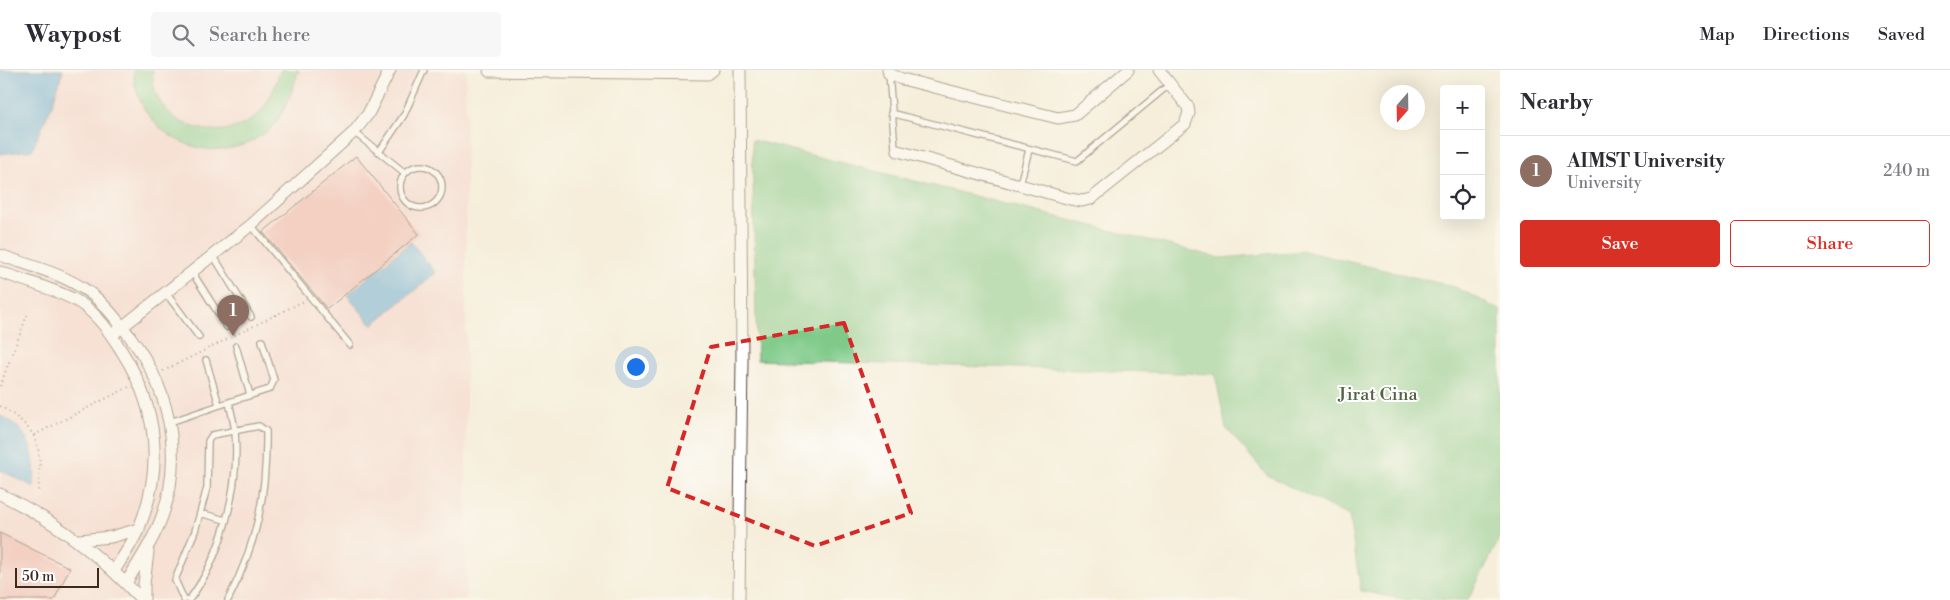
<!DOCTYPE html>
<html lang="en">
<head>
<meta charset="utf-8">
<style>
	body { margin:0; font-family:"Libre Bodoni",serif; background:#f7f7f7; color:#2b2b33 }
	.controls { position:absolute; right:15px; top:15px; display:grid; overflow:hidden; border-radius:5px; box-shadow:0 5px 20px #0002 }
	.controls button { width:45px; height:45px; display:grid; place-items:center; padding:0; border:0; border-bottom:1px solid #e1e1e2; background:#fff; color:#2b2b33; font:25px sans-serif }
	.compass { position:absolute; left:1380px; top:15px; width:45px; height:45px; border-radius:50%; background:#fff; box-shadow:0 5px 20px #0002; rotate:200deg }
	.scale { position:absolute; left:15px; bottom:12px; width:84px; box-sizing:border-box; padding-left:5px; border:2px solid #3b2a1e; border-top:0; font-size:14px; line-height:18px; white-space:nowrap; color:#3b2a1e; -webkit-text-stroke:4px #fff; paint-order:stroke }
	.you { position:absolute; left:635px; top:296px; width:18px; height:18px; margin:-12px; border:4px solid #fff; border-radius:50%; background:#1a73e8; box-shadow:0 0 0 8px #1a73e833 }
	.badge { display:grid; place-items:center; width:32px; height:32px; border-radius:50%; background:#d93025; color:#fff; font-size:16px; font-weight:700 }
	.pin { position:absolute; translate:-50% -41px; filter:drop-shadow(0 1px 2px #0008) }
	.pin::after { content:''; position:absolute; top:26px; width:18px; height:15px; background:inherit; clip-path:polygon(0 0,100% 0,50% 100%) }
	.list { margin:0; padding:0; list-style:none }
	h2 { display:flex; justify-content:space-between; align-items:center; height:65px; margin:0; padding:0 20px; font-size:21px }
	h2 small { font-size:16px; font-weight:400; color:#7c7c81 }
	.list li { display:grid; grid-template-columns:32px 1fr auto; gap:15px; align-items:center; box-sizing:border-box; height:70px; padding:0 20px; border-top:1px solid #e1e1e2 }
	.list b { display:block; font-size:19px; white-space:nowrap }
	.list p { margin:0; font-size:16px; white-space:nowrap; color:#7c7c81 }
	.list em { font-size:16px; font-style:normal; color:#7c7c81 }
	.actions { display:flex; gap:10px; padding:15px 20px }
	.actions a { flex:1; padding:11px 0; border:1px solid #d93025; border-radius:5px; text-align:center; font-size:18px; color:#d93025 }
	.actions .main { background:#d93025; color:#fff }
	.icon { flex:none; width:28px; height:28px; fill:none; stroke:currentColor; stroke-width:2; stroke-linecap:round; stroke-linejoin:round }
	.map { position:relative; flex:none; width:1500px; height:530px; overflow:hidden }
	header { display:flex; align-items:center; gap:30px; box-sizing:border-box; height:70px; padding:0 25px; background:#fff; border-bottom:1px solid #e1e1e2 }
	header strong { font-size:24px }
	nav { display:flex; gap:28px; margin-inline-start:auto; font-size:18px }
	.search { width:350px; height:45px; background:#f7f7f7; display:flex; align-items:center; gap:12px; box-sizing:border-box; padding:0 18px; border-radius:5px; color:#7c7c81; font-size:19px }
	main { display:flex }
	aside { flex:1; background:#fff }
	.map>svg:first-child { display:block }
	.built { fill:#f7d0cd }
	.green { fill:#7fca89; stroke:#5d7a54 }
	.water { fill:#60a9d7; stroke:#4e6a7a }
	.building { fill:#efaaa4 }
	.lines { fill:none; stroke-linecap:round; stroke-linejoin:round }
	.service-casing { stroke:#57473a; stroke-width:8 }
	.minor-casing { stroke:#57473a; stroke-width:13 }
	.path { stroke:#57473a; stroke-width:2; stroke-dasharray:1 4; stroke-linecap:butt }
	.service { stroke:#fff; stroke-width:5.5 }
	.minor { stroke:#fff; stroke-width:11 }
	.marked { fill:none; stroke:#d62828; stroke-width:4; stroke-dasharray:10 6; stroke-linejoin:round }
	.labels { text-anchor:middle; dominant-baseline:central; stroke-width:4; stroke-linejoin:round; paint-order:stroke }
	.park-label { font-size:18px; fill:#536243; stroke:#fff }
</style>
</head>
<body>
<header>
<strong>Waypost</strong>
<div class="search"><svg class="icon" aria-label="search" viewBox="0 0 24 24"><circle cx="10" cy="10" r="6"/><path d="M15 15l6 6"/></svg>Search here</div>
<nav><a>Map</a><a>Directions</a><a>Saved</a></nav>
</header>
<main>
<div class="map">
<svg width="1500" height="530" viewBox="0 0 1500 530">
	<rect width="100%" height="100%" fill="#fff"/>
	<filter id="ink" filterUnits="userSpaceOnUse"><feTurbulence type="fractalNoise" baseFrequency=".02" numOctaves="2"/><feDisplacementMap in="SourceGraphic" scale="10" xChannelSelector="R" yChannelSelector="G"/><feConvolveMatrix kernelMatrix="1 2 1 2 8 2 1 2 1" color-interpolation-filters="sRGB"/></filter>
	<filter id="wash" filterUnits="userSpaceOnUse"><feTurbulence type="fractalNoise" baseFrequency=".0096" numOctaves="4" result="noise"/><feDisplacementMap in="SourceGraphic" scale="20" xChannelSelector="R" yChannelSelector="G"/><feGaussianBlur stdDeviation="1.12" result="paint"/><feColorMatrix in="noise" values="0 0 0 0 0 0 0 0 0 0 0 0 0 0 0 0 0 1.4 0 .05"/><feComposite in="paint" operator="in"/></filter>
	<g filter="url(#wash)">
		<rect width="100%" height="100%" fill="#f5eedb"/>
		<path class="built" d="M0,0H466V530H0Z"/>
		<path class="green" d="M134,0H153C148,55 222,79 258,44C270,32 275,15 281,0H299C292,19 286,43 271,58C231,94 173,83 145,40C138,29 133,13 134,0Z
			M752,70L1220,188L1304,181L1455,217L1500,240V468L1468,530H1408L1361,521L1349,446L1267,405L1226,358L1215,304L757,290Z"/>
		<path class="water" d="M0,0H63L52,35L32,80L0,84Z
			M411,172L436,203L372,255L347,225Z
			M0,346C30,357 37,389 34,417L0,400Z"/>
		<g id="blocks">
			<path class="building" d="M356,86L419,164L327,239L263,162Z
				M0,463L70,498L54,530H0Z"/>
		</g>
	</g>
	<g filter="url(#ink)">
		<use href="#blocks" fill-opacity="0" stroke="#57473a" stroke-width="1"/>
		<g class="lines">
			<defs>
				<path id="service" d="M889,4L895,78L898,81
					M891,43L1077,91L1170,14
					M354,62L405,103
					M379,82L404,45L424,0
					M400 117a21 21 0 1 1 42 0a21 21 0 1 1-42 0Z
					M1020,114L1029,80
					M251,155L350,275
					M213,185L251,247
					M192,202L227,257
					M166,223L199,267
					M236,276L250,325
					M206,290L219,335
					M229,332L270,319L274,310L262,271
					M170,352L229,332C231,342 234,352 235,362C240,416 222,487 189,530
					M200,443L225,450
					M184,530L175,510L195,461L207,418L208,371L212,365L259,356L266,361C267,425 257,473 228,530"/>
				<path id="minor" d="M888,0L889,4L902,9L1058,48L1075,45L1128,0
					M489,1L708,4L713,0
					M898,81L1070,129L1082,131L1091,129L1185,54L1189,43L1188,37L1159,0
					M0,185C27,195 57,202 81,217C101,228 117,250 131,268C174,325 187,401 153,467C145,483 135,498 126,513
					M0,202C25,211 52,218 75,230C94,240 110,262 121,280C157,336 165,395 139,458C133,472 123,487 114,501
					M112,265L251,155L354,62L368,44L390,0
					M0,424C57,452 99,484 142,530
					M79,470L111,467L139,459
					M144,530V514L148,482
					M739,530L742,290L740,0"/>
			</defs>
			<use href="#service" class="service-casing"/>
			<use href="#minor" class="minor-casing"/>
			<path class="path" d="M163,301L304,231
				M0,316L28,243
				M0,336C42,361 42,378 38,424
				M34,365L129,317"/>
			<use href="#service" class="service"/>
			<use href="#minor" class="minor"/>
		</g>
	</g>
	<path d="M0 0H1500V530H0ZM844,253L911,443L815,476L667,418L711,277Z" fill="#f5eedb" fill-opacity=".55" fill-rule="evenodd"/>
	<path class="marked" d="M844,253L911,443L815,476L667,418L711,277Z"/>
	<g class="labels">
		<g class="park-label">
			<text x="1378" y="324">Jirat Cina</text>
		</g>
	</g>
</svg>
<div class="controls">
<button>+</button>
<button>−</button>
<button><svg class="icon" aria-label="locate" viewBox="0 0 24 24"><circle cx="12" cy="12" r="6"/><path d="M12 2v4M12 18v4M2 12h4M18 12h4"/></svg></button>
</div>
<svg class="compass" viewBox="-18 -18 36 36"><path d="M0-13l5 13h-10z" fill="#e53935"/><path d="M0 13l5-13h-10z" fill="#7c7c81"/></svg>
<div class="scale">50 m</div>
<div class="you"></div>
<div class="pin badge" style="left:233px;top:266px;background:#8d6e63">1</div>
</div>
<aside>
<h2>Nearby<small></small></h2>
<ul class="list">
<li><span class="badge" style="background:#8d6e63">1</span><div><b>AIMST University</b><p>University</p></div><em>240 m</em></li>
</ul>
<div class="actions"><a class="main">Save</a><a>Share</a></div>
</aside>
</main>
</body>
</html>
